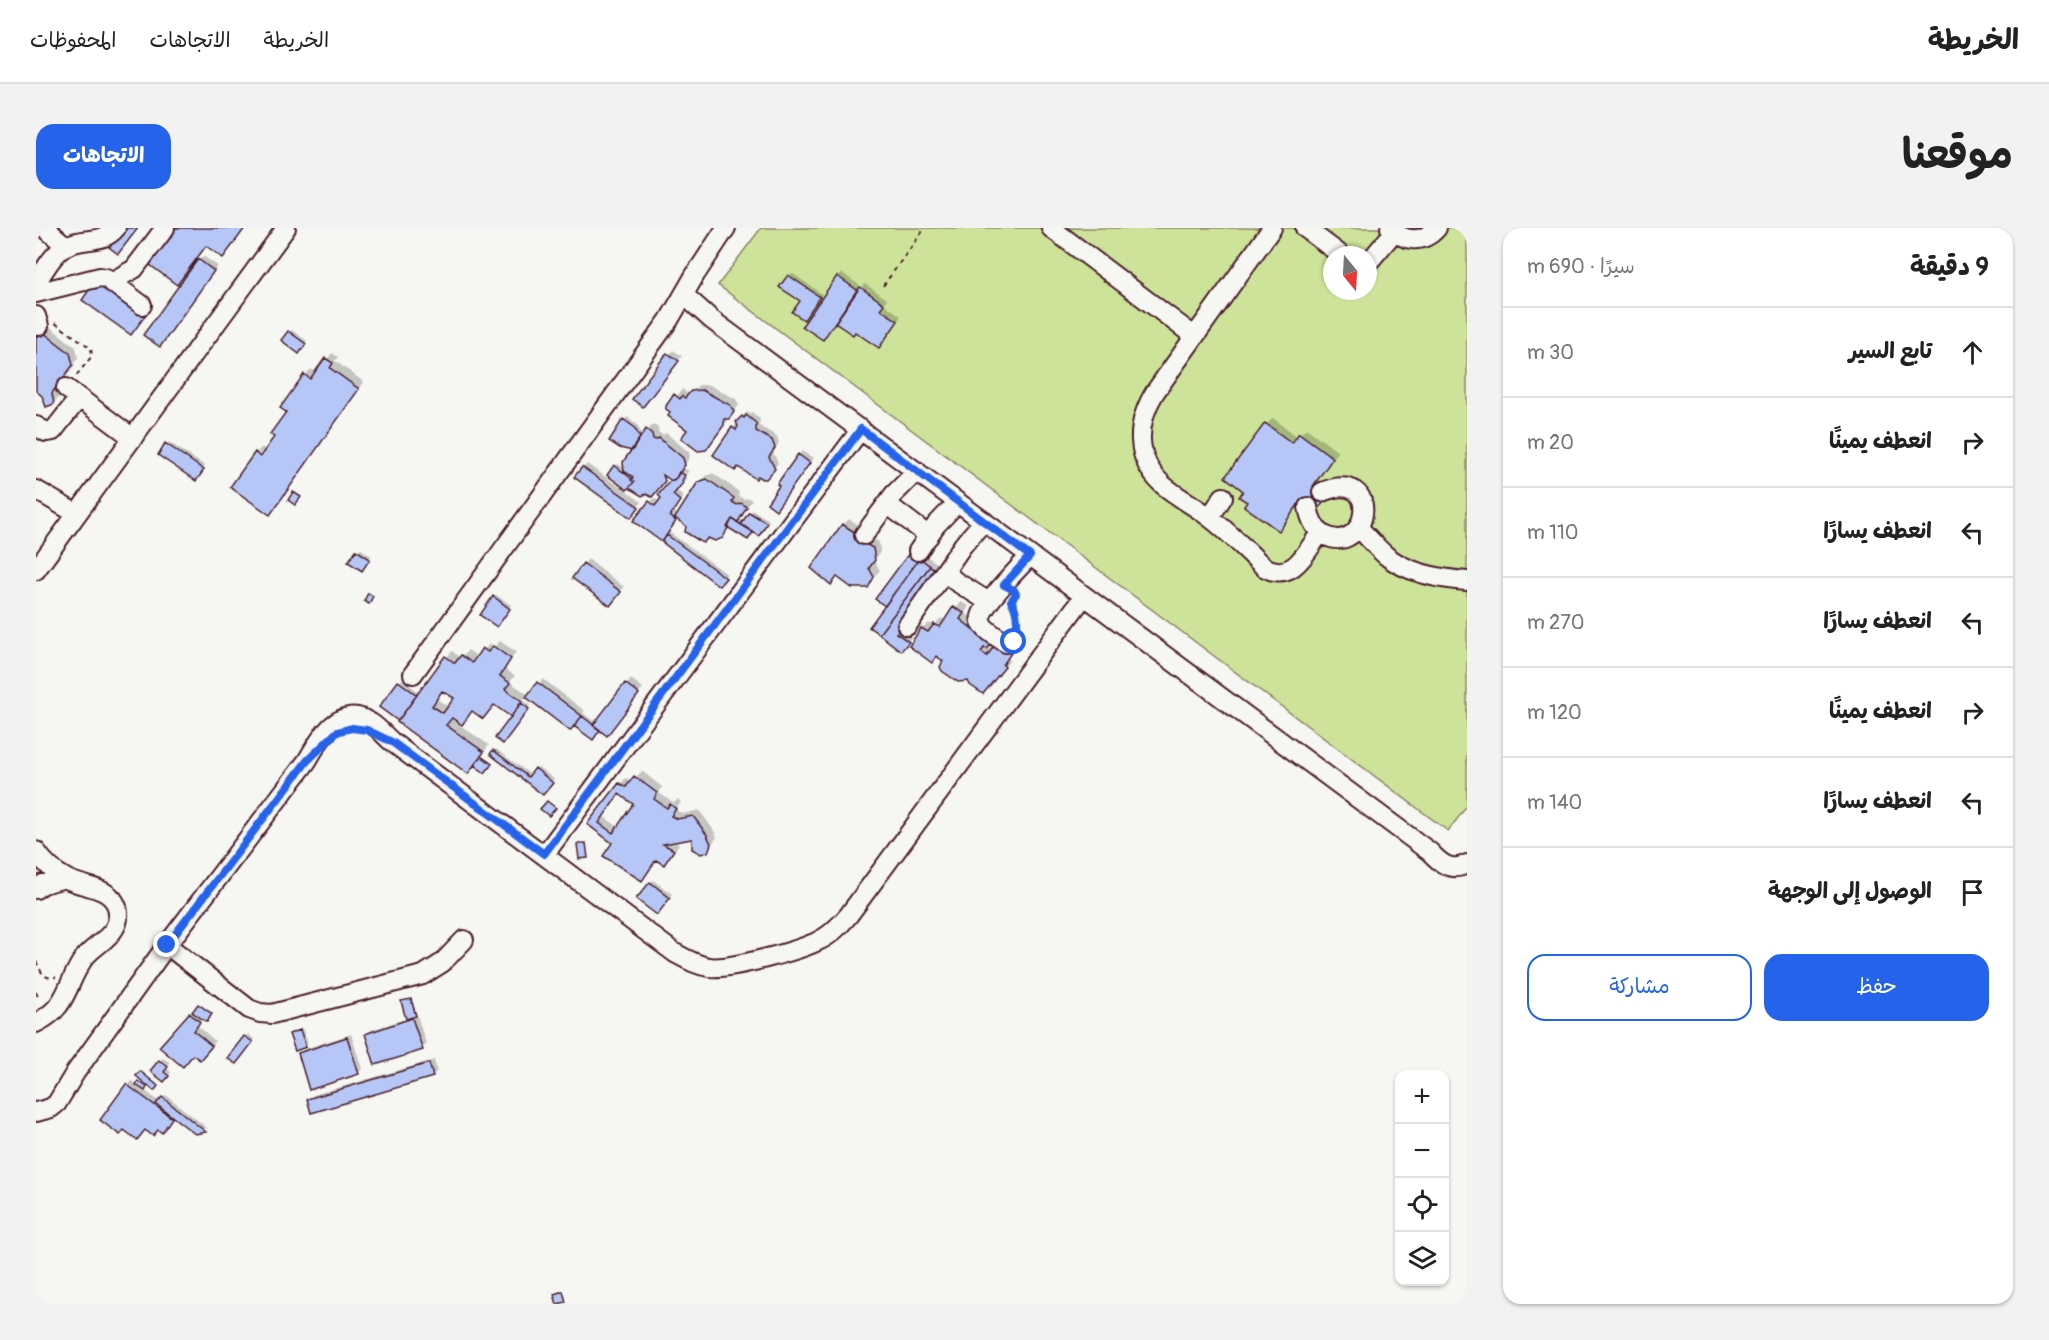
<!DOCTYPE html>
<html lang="ar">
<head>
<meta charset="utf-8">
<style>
	body { margin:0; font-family:Pangolin,"Playpen Sans Arabic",sans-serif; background:#f2f2f2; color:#222; direction:rtl }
	.controls { position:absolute; right:18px; bottom:18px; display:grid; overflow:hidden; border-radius:12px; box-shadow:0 2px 4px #0004 }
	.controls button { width:54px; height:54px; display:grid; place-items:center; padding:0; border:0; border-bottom:2px solid #e0e0e0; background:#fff; color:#222; font:30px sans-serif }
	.compass { position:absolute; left:1287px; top:18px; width:54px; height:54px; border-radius:50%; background:#fff; box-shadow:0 2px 4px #0004; rotate:162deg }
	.stop { position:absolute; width:18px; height:18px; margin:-14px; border:4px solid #2563eb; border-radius:50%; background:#fff }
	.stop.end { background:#2563eb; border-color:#fff; box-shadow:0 2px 6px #0008 }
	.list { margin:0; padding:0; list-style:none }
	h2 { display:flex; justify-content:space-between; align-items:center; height:78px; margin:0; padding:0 24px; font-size:26px }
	h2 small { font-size:20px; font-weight:400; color:#767676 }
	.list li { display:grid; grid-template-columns:39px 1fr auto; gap:18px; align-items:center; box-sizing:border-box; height:90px; padding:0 24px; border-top:2px solid #e0e0e0 }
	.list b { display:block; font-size:22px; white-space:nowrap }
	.list em { font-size:20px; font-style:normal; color:#767676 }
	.actions { display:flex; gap:12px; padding:18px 24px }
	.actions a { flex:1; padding:14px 0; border:2px solid #2563eb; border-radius:18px; text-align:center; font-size:21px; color:#2563eb }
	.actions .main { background:#2563eb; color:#fff }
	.icon { flex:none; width:33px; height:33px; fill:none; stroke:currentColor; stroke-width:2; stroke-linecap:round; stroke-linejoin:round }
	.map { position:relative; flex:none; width:1431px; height:1076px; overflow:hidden; direction:ltr; border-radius:18px }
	header { display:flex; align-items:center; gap:36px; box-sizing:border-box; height:84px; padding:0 30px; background:#fff; border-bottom:2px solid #e0e0e0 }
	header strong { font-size:28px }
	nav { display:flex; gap:33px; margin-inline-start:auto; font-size:21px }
	.intro { display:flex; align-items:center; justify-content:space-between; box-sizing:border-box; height:144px; padding:0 36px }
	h1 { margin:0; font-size:42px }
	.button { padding:15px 27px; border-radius:18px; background:#2563eb; color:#fff; font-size:21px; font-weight:700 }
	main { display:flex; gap:36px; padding:0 36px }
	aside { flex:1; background:#fff; border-radius:18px; box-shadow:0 2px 4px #0004 }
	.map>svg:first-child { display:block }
	.green { fill:#cde399; stroke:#8c8162; stroke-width:1.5; fill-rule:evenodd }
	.shadow { fill:#0003; fill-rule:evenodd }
	.building { fill:#b6c7f7; stroke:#4a1f2b; stroke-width:1.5; fill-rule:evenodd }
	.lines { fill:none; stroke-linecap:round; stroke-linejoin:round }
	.minor-casing { stroke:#4a1f2b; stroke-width:22 }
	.path { stroke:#4a1f2b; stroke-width:2; stroke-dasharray:4.5 4.5; stroke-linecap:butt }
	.minor { stroke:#f6f6f2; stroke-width:18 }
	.route { stroke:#2563eb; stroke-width:8 }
</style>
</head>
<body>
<header>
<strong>الخريطة</strong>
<nav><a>الخريطة</a><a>الاتجاهات</a><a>المحفوظات</a></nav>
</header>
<div class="intro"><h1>موقعنا</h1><a class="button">الاتجاهات</a></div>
<main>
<aside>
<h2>9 دقيقة<small>سيرًا · 690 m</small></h2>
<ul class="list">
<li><svg class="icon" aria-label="ahead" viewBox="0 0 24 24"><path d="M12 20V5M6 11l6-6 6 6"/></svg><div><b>تابع السير</b></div><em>30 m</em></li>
<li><svg class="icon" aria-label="right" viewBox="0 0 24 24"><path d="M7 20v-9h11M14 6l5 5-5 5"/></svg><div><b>انعطف يمينًا</b></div><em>20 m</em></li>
<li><svg class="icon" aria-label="left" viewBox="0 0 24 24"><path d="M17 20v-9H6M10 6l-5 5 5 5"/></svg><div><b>انعطف يسارًا</b></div><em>110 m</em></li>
<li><svg class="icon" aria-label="left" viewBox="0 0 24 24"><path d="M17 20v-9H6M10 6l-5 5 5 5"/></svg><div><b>انعطف يسارًا</b></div><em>270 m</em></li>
<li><svg class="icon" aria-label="right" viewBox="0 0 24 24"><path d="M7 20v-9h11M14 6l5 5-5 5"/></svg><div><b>انعطف يمينًا</b></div><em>120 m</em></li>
<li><svg class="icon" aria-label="left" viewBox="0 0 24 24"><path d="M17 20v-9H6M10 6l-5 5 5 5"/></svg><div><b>انعطف يسارًا</b></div><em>140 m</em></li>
<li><svg class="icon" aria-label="arrive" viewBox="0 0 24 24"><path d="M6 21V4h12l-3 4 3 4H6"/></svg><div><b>الوصول إلى الوجهة</b></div></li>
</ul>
<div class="actions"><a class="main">حفظ</a><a>مشاركة</a></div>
</aside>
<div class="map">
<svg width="1431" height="1076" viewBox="0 0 1431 1076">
	<rect width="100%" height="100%" fill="#f6f6f2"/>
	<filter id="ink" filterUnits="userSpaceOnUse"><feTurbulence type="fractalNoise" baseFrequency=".0167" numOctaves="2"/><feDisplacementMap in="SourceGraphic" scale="12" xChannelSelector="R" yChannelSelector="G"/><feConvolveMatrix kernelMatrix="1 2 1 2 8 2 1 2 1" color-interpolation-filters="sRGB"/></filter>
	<g filter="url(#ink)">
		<path class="green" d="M725,0H1431V578L1412,603L682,57ZM1296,27H1332V63H1296Z"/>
		<path class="shadow" d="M167,28L182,38L128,113L163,32Z
			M756,45L786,66L771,87L766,72L753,48Z
			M806,45L826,59L829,56L851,71L848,76L865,88L847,114L820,102L817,105L800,93L802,49Z
			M0,98L14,99L40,119L42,130L21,158L23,169L17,175L0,161Z
			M256,102L271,113L266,121L253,104Z
			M637,122L646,128L611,173L598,170Z
			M296,125L302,129L299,133L328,154L234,285L230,234L231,232L221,224L226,219L230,223L240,209L269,147L275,141L280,145Z
			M663,157H673L700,171L703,177L676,214L653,202L632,181L646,161L651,165L654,163L656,164Z
			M711,184L714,186L716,184L724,191L723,198L741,208L743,215L737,224L742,235L735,244L697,200Z
			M591,189L601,196L607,209L617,196L622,200L623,205L627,207L630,205L653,224L654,229L647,240L653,243L650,246L645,243L642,245L651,250L640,262L648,268L637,283L642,287L663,255L670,248L677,245L703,264L702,268L708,271L712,270L716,272L703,291L708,294L717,282L733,292L726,303H718L715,308L694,299L686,309L651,297L642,290L633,304L691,346L683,356L600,293L618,270L624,274L637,252L632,248L621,261L606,266L593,258L579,238L582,236L590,242L598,222L575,212Z
			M1237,190L1262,209L1270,200L1302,224L1282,251L1297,262L1280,282L1231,196Z
			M133,214L169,238L163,248L131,216Z
			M767,223L778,230L744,276L763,227Z
			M551,236L606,274L599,283L547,240Z
			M813,291L828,300L826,305L843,314L844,324L838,333L844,342L831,358L802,348L807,297Z
			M324,320L335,328L328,338L322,323Z
			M879,320L883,333L889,327L908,340L863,400L876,409L865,421L851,377Z
			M552,331L588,359L578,372L548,336Z
			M460,367L475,377L463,395L458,369Z
			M925,374L933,378L929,385L945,397L952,418L957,422L968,409L980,418L972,430L974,432L953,458L933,452L909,433L886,401L893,395L898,398L905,390L910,393Z
			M464,413L480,424L469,441L479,448L474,454L493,467L507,451L549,483L547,485L560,495L595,451L607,460L575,501L564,500L557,510L539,496L534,501L490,467L487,472L494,477L470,512L477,489L458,476L437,482L424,497L453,517L445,528L455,534L449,543L363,454L366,451L384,465L416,423L425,430L432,422L442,429L454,415L458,419ZM407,462L420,470L413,479L401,471Z
			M460,521L495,547L502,539L518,551L510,562L456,526Z
			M606,543L626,559L623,565L638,575L642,571L645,574L640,582L647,586L663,582L677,601L681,609L671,623L657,609L637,613L643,616L634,629L628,635L621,631L606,651L578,615L553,596L584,556L590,550L596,553ZM584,565L599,575L583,599L568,589Z
			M617,652L636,666L623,683L615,655Z
			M376,771L390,816L386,820L330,806L335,802L372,790L368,773Z
			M164,776L176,784L171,792L167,790L161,797L179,813L164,830L154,786L158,781L160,782Z
			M266,800L272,815L269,818L255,806Z
			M212,806L218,811L202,832L193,829Z
			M315,806L326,841L322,845L263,826L268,821Z
			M127,830L134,835L130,840L135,844L131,850L116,843Z
			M398,832L401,843L396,848L273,871L277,867Z
			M106,844L122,856L118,861L112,856L108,862L124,874L130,867L171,900L159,905L138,888L130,898L123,900L89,901L66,891L96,853L102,857L106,852L102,848Z"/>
		<path class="building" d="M87,0H102L82,26L73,19Z
			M135,0H209L187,30L170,18L141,57L110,34Z
			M162,31L178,43L124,119L107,107Z
			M752,47L784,69L768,92L756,84L764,73L743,59Z
			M801,48L821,62L787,112L766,98Z
			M60,52L109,88L95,107L46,72Z
			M824,59L848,76L844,81L862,93L843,120L819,104L817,107L799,95Z
			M252,103L270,116L263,126L245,112Z
			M0,104L8,105L34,125L37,137L16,165L18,176L10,179L6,168L0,163Z
			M631,125L643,133L607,179L596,171Z
			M289,130L297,135L294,140L323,161L234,287L194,259L219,224L224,229L238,209L234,206L250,184L244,180L268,146L274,151Z
			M666,162L694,177L698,184L693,191H688V197L670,222L662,223L645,210L651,202L632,188L634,184L630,181V178L638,166L644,171L646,168L649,170L655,163Z
			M710,187L720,195V203L736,212L739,220L733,229L739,241L730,251H727L722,248L720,251L702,239L699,243L677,227L696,199L700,202L702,198L700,194L706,188L708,190Z
			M587,191L598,199L604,210L596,223L584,220L573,213Z
			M1229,195L1256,215L1263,205L1297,230L1277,258L1292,269L1280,284L1265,273L1243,303L1208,278L1211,274L1203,269L1207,263L1189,249Z
			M610,201L616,206L617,211L620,212L623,210L647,230L649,237L640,250L636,253L627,247L629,253L616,269L610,266L606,268L593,260L598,254L595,252L597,249L588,243L587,234Z
			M129,215L168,242L160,253L122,227Z
			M762,226L774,235L740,282L731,275L743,258L741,256Z
			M578,237L596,251L595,252L598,254L591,262L571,247Z
			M546,239L603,279L595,290L538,249Z
			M643,244L649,247L646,253L647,255L637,267L644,273L634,288L640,293L626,314L597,293L613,273L619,278L625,270L622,267L633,254L640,250Z
			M671,251L698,270L696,274L701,277L705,275L711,279L702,294L696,291L687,310L679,313L672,310L667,315L649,304L650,298L639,290L662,254Z
			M257,264L265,269L259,277L252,272Z
			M713,284L731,295L723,308L705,296Z
			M696,291L717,304L712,312L691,299Z
			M806,296L823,307L821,312L837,320L839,332L833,340L838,349L832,360H816L801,349L795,357L775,340Z
			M631,307L690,350L683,358L626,314Z
			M876,321L885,328L849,378L839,371Z
			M320,322L334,331L326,343L312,334Z
			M884,330L894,338L843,406L833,399Z
			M547,335L585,364L574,378L536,350Z
			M894,338L905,345L860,405L873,414L865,423L843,406Z
			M332,365L337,368L333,376L328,373Z
			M457,368L474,381L461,399L444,387Z
			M917,379L928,385L924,391L938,402L942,399L956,415L951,421L948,420L945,424L951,428L961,414L975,425L967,437L969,439L947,466L934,457L932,453L922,454L906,443L904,439L907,433L900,428L896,435L873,418L885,400L892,404L898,396L904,399Z
			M457,418L475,431L464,448L474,455L469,461L486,473L475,489L458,477L447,491L436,483L426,497L416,490L410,497L448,524L432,546L361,494L409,428L419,435L425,427L436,435L446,420L452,424ZM406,463L418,470L407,485L396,478Z
			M362,453L381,467L362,493L343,479Z
			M501,454L546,488L534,503L490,469Z
			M589,455L603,466L571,508L557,497Z
			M485,475L493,481L467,516L459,510Z
			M546,488L564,502L557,512L538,498Z
			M457,522L492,549L499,540L517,555L507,567L454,526Z
			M445,528L456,536L449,545L438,537Z
			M598,548L621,565L618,571L631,580L634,576L640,581L635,588L641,591L657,588L671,607L675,616L672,624L665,626L656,621V611L627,616L638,622L628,637L620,632L606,653L567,628L576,615L551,596L583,555L590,559ZM583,566L597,576L577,605L563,595Z
			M511,573L520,580L513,588L504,581Z
			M550,615L552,630L543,631L541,616Z
			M614,654L634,670L621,687L600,671Z
			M375,771L380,788L370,791L365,773Z
			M162,776L176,786L171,794L156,784Z
			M153,785L164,794L158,803L176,818L164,832L157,827L147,839L123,819Z
			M376,790L387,822L339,837L329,806Z
			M264,802L270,819L259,823L253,806Z
			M208,808L217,814L200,836L191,830Z
			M311,809L323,846L273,862L262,825Z
			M123,832L132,839L128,844L133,848L128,854L114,843Z
			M393,835L397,849L275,885L271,871Z
			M104,843L122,858L118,863L100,848Z
			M102,853L111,859L109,863L100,857Z
			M90,856L136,890L126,905L122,902L117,908L109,902L101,912L88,902L84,907L64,892Z
			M126,869L170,904L159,906L120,876Z
			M527,1063L530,1074L521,1076L518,1066Z"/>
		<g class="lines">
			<defs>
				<path id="minor" d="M9,0L30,18
					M1015,0L1158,108
					M1236,0L1119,164C1100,195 1098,230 1127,257C1141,269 1158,277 1173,289C1193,304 1210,322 1228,339C1257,355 1270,324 1284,305
					M1269,0L1305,27
					M1354,0C1368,14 1387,16 1401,0
					M1332,35L1358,4
					M75,54L98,41L129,0
					M0,57C6,44 19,23 32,17C49,9 67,16 80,0
					M0,65L64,49L70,50L106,77
					M648,67L676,92L1394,624C1405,636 1415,644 1431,636
					M0,88L3,98
					M30,160L97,210
					M0,198L10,204L17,203L43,170
					M0,262L41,286
					M851,276L893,308
					M1272,279C1274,290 1278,301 1288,307C1332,331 1349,238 1286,264
					M1174,289L1187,269
					M1323,300C1332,309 1342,322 1353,330C1375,346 1405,351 1431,353
					M828,307L858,266L881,243
					M882,323L900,297L922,274
					M0,342L250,0
					M909,343L919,353L953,374
					M871,398L927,317L948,293
					M970,415C963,410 949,403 945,394C939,383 985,338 994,328
					M377,446L633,92L659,47L690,0
					M0,623C8,635 18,644 31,651C48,660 74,658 81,679C83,687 82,695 78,701C70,714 54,720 46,733C29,759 32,779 0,795
					M509,626L825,201
					M0,661L7,656L29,650
					M131,717L213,781L224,785L236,786L387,747L406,735L428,712
					M0,884L15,880L21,875L39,845L131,717L271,533C283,512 304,473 335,495C343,500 349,508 356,514L639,725C650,731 660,737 673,739C693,742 766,722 784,712C795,707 804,697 812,688L1048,368"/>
			</defs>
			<use href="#minor" class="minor-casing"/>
			<path class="path" d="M847,58L889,0
				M19,95L55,120L56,128L40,148
				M975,371L981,381L982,405
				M0,733C5,743 7,752 20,749
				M0,764L3,772"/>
			<use href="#minor" class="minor"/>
		</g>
	</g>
	<g class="lines" filter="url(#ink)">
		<path class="route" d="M131,717L271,533L301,504L316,500L331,502L356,514L508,626L825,201L994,328L968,357L978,362L980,366L975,373C982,382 983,404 978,414"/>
	</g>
</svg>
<div class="controls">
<button>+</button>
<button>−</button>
<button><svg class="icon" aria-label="locate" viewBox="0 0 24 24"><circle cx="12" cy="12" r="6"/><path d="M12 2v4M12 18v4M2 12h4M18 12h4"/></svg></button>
<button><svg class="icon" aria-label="layers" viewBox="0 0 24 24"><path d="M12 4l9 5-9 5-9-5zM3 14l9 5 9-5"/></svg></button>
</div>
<svg class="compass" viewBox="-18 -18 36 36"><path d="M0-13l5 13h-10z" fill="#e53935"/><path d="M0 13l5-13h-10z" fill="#767676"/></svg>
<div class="stop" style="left:978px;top:414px"></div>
<div class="stop end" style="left:131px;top:717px"></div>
</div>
</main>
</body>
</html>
